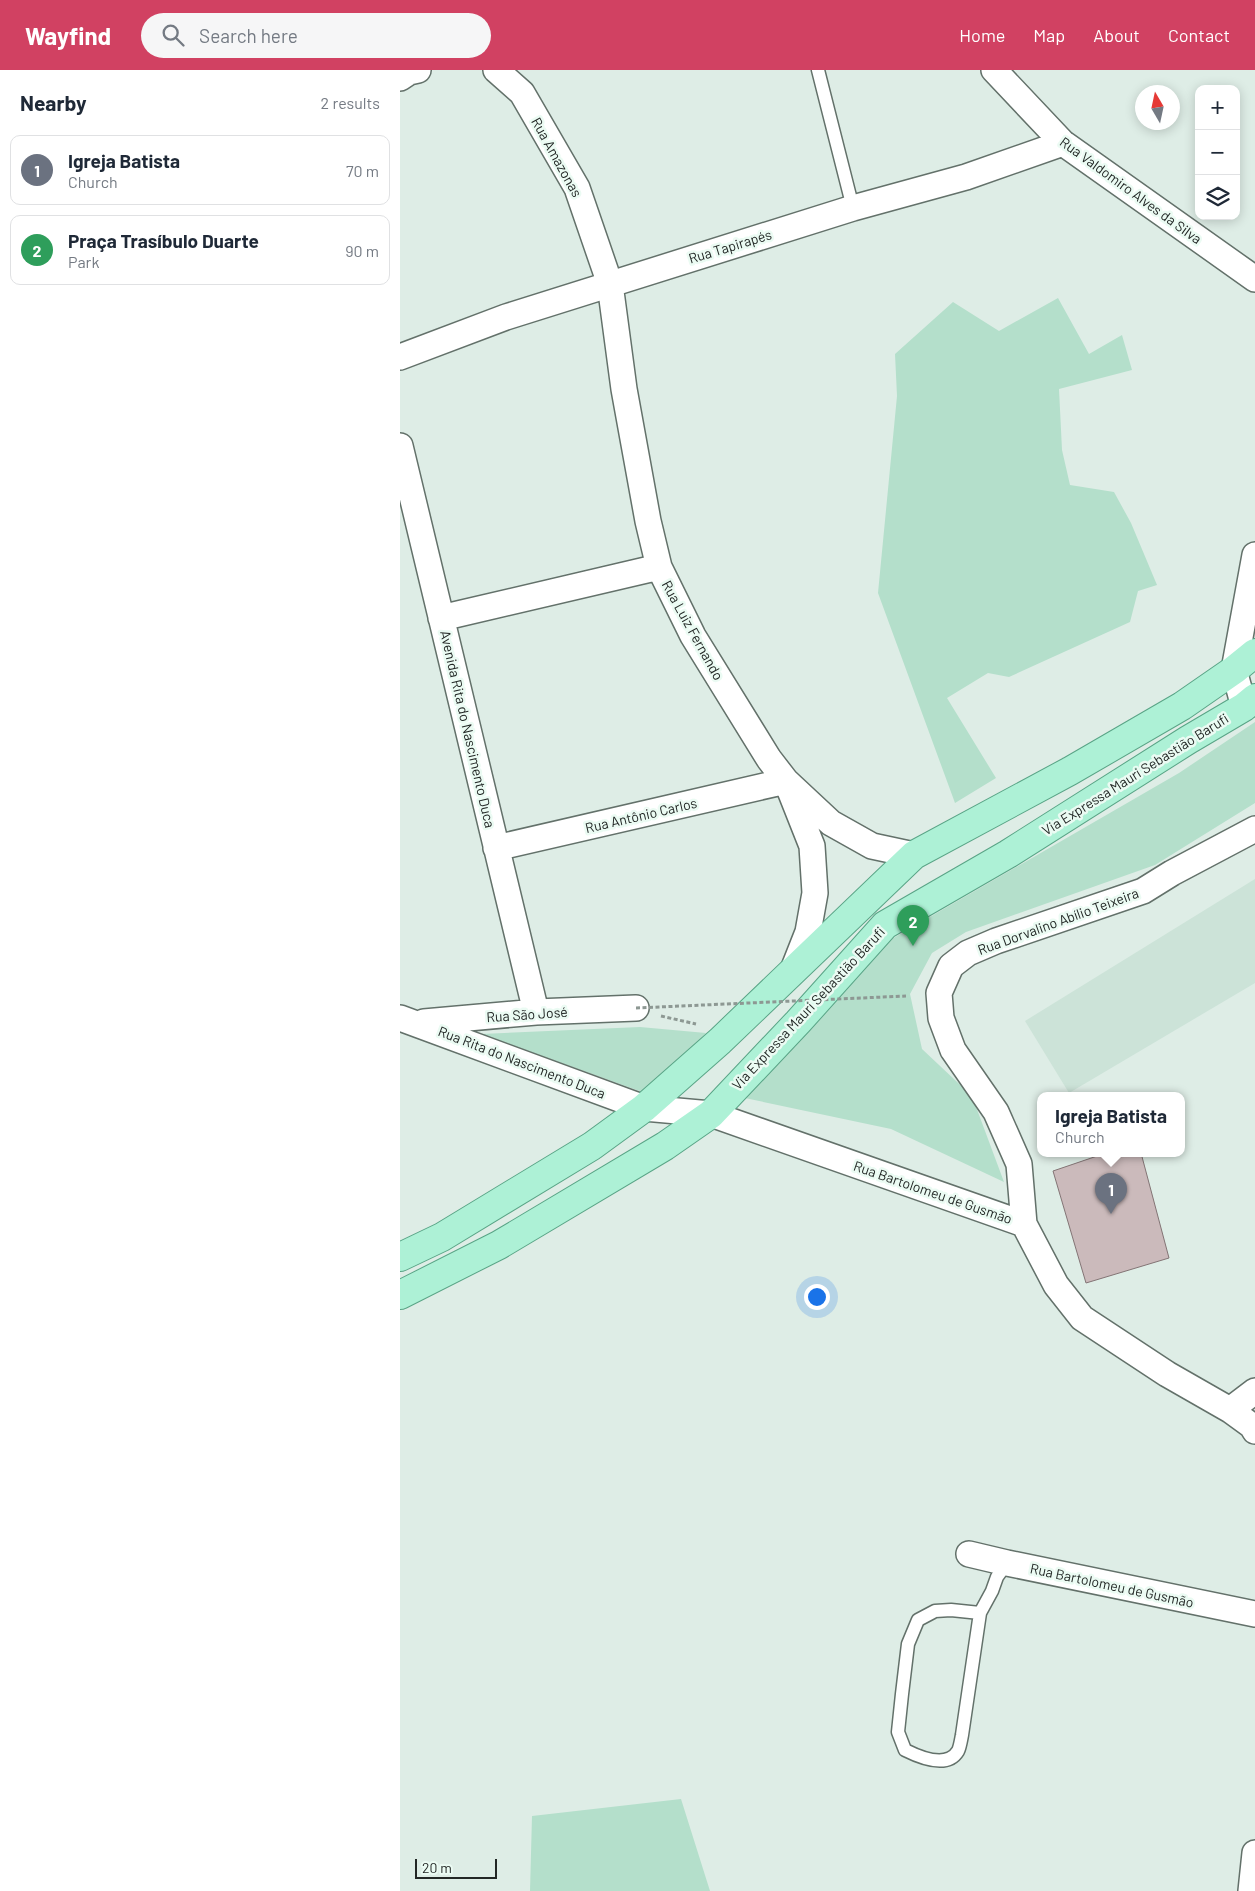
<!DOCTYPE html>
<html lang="en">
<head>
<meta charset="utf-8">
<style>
	body { margin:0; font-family:Barlow,sans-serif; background:#f6f6f7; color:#1f2937 }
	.controls { position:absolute; right:15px; top:15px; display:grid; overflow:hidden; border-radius:10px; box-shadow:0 2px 12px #0003 }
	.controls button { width:45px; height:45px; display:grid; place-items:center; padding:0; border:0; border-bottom:1px solid #e0e1e3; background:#fff; color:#1f2937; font:25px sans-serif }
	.compass { position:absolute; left:735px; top:15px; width:45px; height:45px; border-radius:50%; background:#fff; box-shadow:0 2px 12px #0003; rotate:351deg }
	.scale { position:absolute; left:15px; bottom:12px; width:82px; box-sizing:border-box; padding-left:5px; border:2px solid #222725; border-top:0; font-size:14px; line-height:18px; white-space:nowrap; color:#222725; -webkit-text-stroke:4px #ebfbf3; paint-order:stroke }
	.you { position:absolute; left:416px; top:1226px; width:18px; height:18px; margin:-12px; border:4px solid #fff; border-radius:50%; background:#1a73e8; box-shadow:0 0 0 8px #1a73e833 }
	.badge { display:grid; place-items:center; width:32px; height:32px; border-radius:50%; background:#d14162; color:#fff; font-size:16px; font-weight:700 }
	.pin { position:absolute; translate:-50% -41px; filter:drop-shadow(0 1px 2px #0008) }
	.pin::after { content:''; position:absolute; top:26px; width:18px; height:15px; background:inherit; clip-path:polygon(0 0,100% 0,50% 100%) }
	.popup { position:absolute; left:637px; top:1022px; width:148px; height:65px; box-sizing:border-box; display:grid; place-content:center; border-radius:10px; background:#fff; filter:drop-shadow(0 1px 4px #0005); font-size:16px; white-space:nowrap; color:#747a83 }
	.popup b { font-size:19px; color:#1f2937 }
	.popup::after { content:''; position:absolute; left:50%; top:100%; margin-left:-10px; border:10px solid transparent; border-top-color:#fff }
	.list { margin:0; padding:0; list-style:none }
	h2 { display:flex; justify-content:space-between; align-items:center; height:65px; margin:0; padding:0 20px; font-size:21px }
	h2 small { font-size:16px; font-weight:400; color:#747a83 }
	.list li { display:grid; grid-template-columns:32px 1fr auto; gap:15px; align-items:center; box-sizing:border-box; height:70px; margin:0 10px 10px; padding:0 10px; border:1px solid #e0e1e3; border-radius:10px }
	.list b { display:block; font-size:19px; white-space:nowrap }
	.list p { margin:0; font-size:16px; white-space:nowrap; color:#747a83 }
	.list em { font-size:16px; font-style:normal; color:#747a83 }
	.icon { flex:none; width:28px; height:28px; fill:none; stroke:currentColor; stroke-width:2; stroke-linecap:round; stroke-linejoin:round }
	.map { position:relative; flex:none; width:855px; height:1821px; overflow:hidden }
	header { display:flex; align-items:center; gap:30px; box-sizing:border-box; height:70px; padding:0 25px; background:#d14162; color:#fff }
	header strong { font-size:24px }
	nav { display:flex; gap:28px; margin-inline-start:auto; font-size:18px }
	.search { width:350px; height:45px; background:#f6f6f7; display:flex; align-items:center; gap:12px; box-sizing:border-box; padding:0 18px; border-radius:28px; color:#747a83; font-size:19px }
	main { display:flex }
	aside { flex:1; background:#fff }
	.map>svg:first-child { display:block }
	.built { fill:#cce3d8 }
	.green { fill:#b4dfcb }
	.building { fill:#cbbabb; stroke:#837475 }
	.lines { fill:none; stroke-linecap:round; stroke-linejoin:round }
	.service-casing { stroke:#63716a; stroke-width:15 }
	.minor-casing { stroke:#63716a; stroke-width:28 }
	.primary-casing { stroke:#59a486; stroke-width:30 }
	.path { stroke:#8d9893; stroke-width:3; stroke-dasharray:4 2.5; stroke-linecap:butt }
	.service { stroke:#fff; stroke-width:12 }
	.minor { stroke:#fff; stroke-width:25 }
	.primary { stroke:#adf1d6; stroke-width:28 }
	.path-bridge { stroke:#8d9893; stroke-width:3; stroke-dasharray:4 2.5; stroke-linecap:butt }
	.labels { text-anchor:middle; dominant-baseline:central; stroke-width:5; stroke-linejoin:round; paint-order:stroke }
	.street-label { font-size:14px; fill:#222725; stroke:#ebfbf3 }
</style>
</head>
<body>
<header>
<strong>Wayfind</strong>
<div class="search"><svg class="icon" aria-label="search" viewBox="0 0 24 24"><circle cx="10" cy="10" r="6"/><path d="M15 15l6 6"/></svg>Search here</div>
<nav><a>Home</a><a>Map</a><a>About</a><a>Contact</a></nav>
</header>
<main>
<aside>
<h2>Nearby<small>2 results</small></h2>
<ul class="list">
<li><span class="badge" style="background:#6b7280">1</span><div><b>Igreja Batista</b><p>Church</p></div><em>70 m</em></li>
<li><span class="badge" style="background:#2e9e5b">2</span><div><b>Praça Trasíbulo Duarte</b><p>Park</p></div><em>90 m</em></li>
</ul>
</aside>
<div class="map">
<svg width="855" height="1821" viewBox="0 0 855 1821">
	<rect width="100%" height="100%" fill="#deede6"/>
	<path class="built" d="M855,809V913L669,1023L625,951Z"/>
	<path class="green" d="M658,228L689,284L722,265L732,300L659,319L662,380L670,415L714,422L731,453L757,515L738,521L730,552L609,607L588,603L547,628L596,708L555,733L478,523L497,326L495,284L553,232L599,261Z
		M855,652V733L755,795L566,862L532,883L510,924L522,979L572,1026L604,1112L491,1059L340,1027L490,870L779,703Z
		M240,957L306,963L267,1005L245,1023L81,964Z
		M281,1729L310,1821H130L132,1746Z"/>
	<path class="building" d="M706,1083H741L769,1188L686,1213L653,1101Z"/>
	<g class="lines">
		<defs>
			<path id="service" d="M418,0L453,138
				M580,1543L551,1540L535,1541L518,1550L508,1574L502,1624L498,1662L505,1680C519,1687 547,1699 558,1681C560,1677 561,1670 562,1665L580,1543L592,1521L597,1507L607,1493"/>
			<path id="minor" d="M96,0L122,23L177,118L210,214L224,319L248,451L259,497L293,566L369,689L386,711L431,753L472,776L514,785
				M594,0L663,73L855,209
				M0,8L9,2L18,0
				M0,287L106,247L453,138L566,107L663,73
				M0,376L136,942
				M41,548L259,497
				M844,637L834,600L855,485
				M389,718L412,776L415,823L408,862L393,900
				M96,778L386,711
				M0,948L244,1038L311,1044L624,1154L656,1215L682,1248L767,1304L830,1340L852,1356L855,1361
				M24,952L136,942L236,938
				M624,1154L619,1094L596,1042L553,980L541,948L539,923L551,896L568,883L596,871L743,821L772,803L855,759
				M830,1340L855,1321
				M569,1484L607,1493L855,1544
				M851,1821L855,1783"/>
			<path id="primary" d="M0,1187L42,1167L192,1076L244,1038L320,971L514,785L670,701L782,636L834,600L855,583
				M0,1225L99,1175L265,1076L311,1044L398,952L485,855L608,784L788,670L844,637L855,628"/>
		</defs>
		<use href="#service" class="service-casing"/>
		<use href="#minor" class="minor-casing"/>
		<use href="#primary" class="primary-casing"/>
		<path class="path" d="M261,946L296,954"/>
		<use href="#service" class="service"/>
		<use href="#minor" class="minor"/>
		<use href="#primary" class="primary"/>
		<path class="path-bridge" d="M236,938L506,926"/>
	</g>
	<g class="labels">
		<g class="street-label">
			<text transform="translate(157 87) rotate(61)">Rua Amazonas</text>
			<text transform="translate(731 120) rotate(36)">Rua Valdomiro Alves da Silva</text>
			<text transform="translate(330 176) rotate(-17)">Rua Tapirapés</text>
			<text transform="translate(293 560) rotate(61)">Rua Luiz Fernando</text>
			<text transform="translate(68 659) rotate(77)">Avenida Rita do Nascimento Duca</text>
			<text transform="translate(735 704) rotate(-32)">Via Expressa Mauri Sebastião Barufi</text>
			<text transform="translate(241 745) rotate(-13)">Rua Antônio Carlos</text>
			<text transform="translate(658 851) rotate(-20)">Rua Dorvalino Abílio Teixeira</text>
			<text transform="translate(408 938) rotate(-47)">Via Expressa Mauri Sebastião Barufi</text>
			<text transform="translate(127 944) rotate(-4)">Rua São José</text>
			<text transform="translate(122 992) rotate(21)">Rua Rita do Nascimento Duca</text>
			<text transform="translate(533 1122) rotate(19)">Rua Bartolomeu de Gusmão</text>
			<text transform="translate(712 1515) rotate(12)">Rua Bartolomeu de Gusmão</text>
		</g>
	</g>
</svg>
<div class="controls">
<button>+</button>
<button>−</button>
<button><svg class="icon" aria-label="layers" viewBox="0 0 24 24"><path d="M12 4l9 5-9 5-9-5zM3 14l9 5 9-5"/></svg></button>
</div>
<svg class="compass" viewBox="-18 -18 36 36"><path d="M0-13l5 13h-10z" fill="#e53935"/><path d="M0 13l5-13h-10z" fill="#747a83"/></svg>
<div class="scale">20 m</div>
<div class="you"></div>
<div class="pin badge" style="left:711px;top:1144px;background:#6b7280">1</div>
<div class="popup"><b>Igreja Batista</b>Church</div>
<div class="pin badge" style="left:513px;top:876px;background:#2e9e5b">2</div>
</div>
</main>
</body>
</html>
